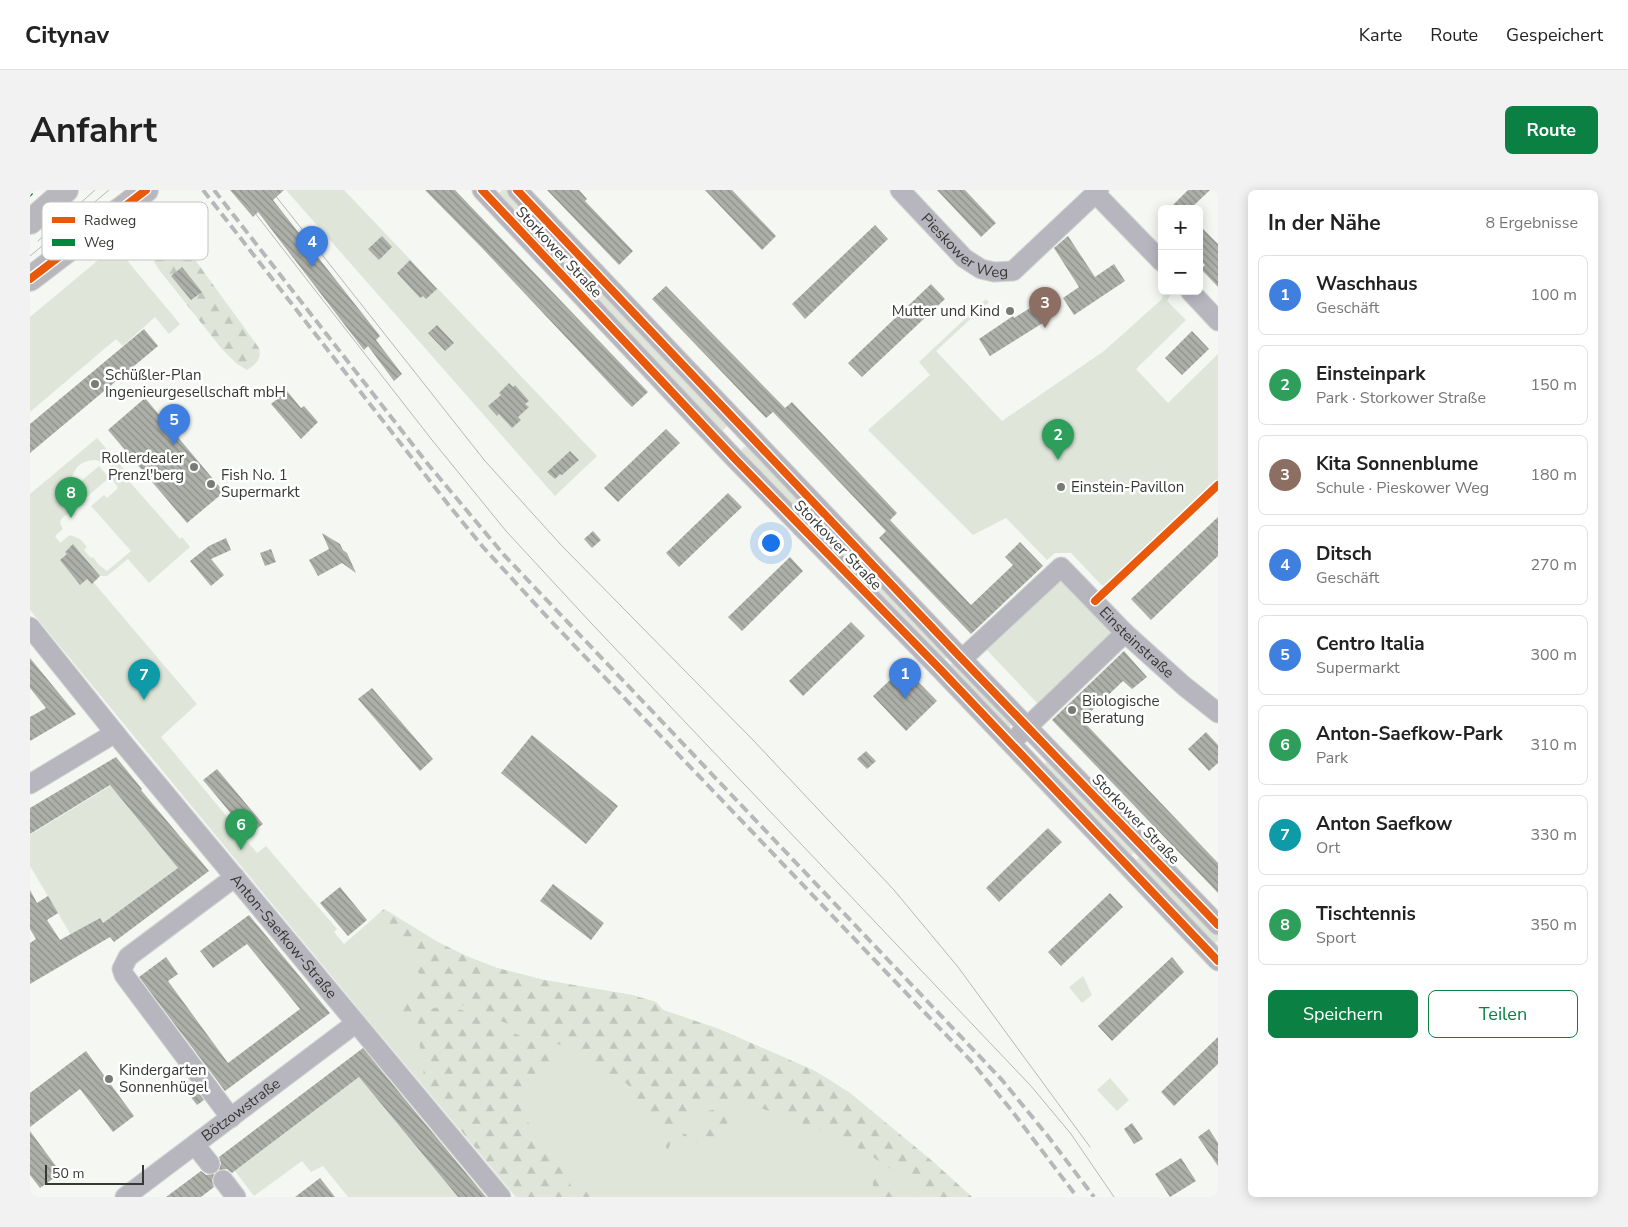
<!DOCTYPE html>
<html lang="de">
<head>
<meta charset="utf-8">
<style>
	body { margin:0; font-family:"Nunito Sans",sans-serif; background:#f2f2f2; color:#222 }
	.controls { position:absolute; right:15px; top:15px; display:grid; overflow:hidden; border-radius:8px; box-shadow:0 2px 12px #0003 }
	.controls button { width:45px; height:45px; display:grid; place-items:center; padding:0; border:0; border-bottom:1px solid #e0e0e0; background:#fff; color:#222; font:25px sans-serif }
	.scale { position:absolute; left:15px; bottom:12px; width:99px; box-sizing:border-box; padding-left:5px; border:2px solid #363834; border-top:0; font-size:14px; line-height:18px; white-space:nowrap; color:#363834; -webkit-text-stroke:4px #fff; paint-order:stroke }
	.you { position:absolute; left:740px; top:352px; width:18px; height:18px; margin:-12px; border:4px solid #fff; border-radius:50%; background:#1a73e8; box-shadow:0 0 0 8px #1a73e833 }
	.badge { display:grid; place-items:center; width:32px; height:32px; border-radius:50%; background:#0b8043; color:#fff; font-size:16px; font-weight:700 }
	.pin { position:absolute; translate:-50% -41px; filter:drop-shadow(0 1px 2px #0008) }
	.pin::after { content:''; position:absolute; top:26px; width:18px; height:15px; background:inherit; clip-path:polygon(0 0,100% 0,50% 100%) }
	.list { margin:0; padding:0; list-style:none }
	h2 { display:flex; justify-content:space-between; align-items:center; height:65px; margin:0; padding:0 20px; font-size:21px }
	h2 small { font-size:16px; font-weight:400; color:#767676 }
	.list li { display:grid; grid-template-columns:32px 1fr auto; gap:15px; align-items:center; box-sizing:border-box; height:80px; margin:0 10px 10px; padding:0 10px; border:1px solid #e0e0e0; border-radius:8px }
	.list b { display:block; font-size:19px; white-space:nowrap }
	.list p { margin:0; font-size:16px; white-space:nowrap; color:#767676 }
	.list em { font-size:16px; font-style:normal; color:#767676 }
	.actions { display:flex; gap:10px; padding:15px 20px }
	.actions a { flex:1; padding:11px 0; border:1px solid #0b8043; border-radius:8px; text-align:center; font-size:18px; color:#0b8043 }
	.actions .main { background:#0b8043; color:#fff }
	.map { position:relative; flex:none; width:1188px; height:1007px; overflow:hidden; border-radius:8px }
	header { display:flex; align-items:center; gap:30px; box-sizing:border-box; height:70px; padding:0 25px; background:#fff; border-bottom:1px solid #e0e0e0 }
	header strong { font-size:24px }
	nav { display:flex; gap:28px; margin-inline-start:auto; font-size:18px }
	.intro { display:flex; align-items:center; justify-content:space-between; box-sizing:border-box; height:120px; padding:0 30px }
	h1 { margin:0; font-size:35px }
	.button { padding:12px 22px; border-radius:8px; background:#0b8043; color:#fff; font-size:18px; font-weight:700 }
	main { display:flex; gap:30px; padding:0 30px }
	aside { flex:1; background:#fff; border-radius:8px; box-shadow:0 2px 12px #0003 }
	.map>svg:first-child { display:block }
	.green { fill:#dfe6d9; fill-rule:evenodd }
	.forest { fill:url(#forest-firs) }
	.building { fill:url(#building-back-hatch) }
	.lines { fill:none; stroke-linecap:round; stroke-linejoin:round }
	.minor-casing { stroke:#d2d4d1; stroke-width:21 }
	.major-casing { stroke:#d2d4d1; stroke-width:26 }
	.minor { stroke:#b7b5be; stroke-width:19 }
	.major { stroke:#b8b7be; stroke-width:24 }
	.tram { stroke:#b7b7b9; stroke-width:1 }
	.rail { stroke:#b7b7b9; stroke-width:4; stroke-dasharray:10 5; stroke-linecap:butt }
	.quiet { stroke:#00873e; stroke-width:6; stroke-dasharray:12 6; stroke-linecap:butt }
	.cycleway-casing { stroke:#fff; stroke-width:11 }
	.cycleway { stroke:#e8590c; stroke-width:8 }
	.poi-dot { fill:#787b76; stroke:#fff; stroke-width:2 }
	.labels { text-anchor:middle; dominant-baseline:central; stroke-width:5; stroke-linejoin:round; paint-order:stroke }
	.street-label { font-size:15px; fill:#363834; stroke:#fff }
	.poi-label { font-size:15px; fill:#363834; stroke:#fff; text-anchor:start }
	.key { fill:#fff; stroke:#c3c3c2; stroke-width:1 }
	.key-label { font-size:14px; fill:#363834 }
</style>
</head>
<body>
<header>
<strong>Citynav</strong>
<nav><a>Karte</a><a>Route</a><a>Gespeichert</a></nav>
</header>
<div class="intro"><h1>Anfahrt</h1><a class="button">Route</a></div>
<main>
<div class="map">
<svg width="1188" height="1007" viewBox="0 0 1188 1007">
	<defs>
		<pattern id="forest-firs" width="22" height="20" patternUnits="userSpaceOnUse" patternTransform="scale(1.25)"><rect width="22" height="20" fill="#dfe6d9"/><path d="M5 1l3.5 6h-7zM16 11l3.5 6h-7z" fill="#c0c6bb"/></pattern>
		<pattern id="building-back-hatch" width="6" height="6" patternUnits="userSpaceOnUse" patternTransform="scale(1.25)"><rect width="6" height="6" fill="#acb0a8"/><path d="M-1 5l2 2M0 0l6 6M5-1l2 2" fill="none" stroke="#8d908a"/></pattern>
	</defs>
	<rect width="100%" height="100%" fill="#f4f7f2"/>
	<path class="green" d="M256,0H314L567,266L525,306Z
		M472,0H480L701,232L692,241L467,5Z
		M85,56L150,134L139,144L125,127L93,156L86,149L0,222V127Z
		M1133,101H1143L1137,111L1156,130L1106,179L1138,213L1188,164V301L1082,399L1080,404L1041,363H1025L1017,370L976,328L943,345L838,240L900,185L889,172L956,109L959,112L906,161L972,231L1074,161L1132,109Z
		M67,248L101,287L98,290L150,349L152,347L160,357L119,393L98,369L77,386H70L44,355L36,360L167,514L131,547L227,663L236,656L307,739L304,742L314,754L354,719L406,751L436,766L467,778L514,790L602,805L626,812L633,820L689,839L785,881L820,903L901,970L942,1007H486L332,823L0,420V304ZM65,270L73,272L75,271L86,283L81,287L88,298L77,308L74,305L61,316L101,361L77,381L68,374L63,367L61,368L54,360L57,357L50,349L40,345L30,353L25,346L33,339L30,333L31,329L79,288L69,276L36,304L33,300C48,287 39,272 65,270Z
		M721,251L827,363L817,374L710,261Z
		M830,366L923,462L911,472L819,376Z
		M1034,389L1082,439V446L1011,517L954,457L1024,391Z
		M928,468L987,530L976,540L917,478Z
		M1021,567L1108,659L1098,668L1012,577Z
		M83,594L151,677L73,733L69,728L41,745L0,676V645Z
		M1113,664L1188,743V751L1182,756L1103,673Z
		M1053,786L1062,805L1052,813L1039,797Z
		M329,887L428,1007H318L293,976L281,982L272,971L224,1006L205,981Z
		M1080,888L1099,910L1087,921L1067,900Z"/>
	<path class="forest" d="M125,27L139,39L155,56L229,158C232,169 226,174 217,180L207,174L191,158L127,77L114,52L115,36Z
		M354,719L406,751L436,766L467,778L514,790L602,805L626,812L633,820L689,839L785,881L820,903L901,970L942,1007H897L868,984L834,961L796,942L720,914L699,910H687L669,917L657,925L655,924L649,931L651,933L643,947L638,960L637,959L615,918L600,901L602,899L596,893H593L569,881L563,872L545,861L419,810C404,807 391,815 384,828L367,821L379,808L394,797L384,771L345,727Z
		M414,816L432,820L531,864L530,868C496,896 481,916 512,955C520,965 530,974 537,985C540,991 542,1000 544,1007H486L391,892C404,865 362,823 414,816Z
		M690,918H699C706,937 670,967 652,944C674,942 672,941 678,921Z
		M847,980L884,1007H847C842,997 841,990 847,980Z
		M550,996L555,998L564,1007H550L548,1000Z"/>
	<path class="building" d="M200,0H254L243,10L350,146L346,150L372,184L364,191L338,156L334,160L228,22L223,27Z
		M395,0H425L618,202L602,217L595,210L452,58Z
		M517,0H549L557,9L555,11L603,61L589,75Z
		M675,0H702L746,46L732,60Z
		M907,0H935L966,33L951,47Z
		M1158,0H1180L1160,19H1139Z
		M845,35L858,49L775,129L762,114Z
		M1169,35L1188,54V97L1171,79L1175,75L1169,68Z
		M352,46L362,57L349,70L338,59Z
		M1038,46L1065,87L1084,74L1095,91L1044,125L1033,108L1049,97L1024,58Z
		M380,70L407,99L396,109L393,106L390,108L367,83Z
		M152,77L172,102L161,110L141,86Z
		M901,94L915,109L832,187L818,173Z
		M636,96L755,218L762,212L867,323L860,330L941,415L983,375L975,367L990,352L1013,376L941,444L849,348L856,341L743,222L736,228L622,109Z
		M1005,115L1016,131L960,166L949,149L983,126L984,128Z
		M407,135L424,153L415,161L398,143Z
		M114,139L128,156L0,263V234Z
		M1162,141L1179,159L1152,185L1135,168Z
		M479,193L483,197L485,195L499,211L495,214L499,217L488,227L491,230L482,238L469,224L467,226L458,216L471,205L469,203Z
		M257,201L271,218L274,216L288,232L271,249L241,214Z
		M115,208L194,302L157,333L78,240Z
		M636,239L650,253L588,312L574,298Z
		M540,261L549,270L532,285L530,284L525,289L517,282Z
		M698,303L712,317L649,377L636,363Z
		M1188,327V366L1121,430L1101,409Z
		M563,341L571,350L562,358L554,349Z
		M292,343L310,354L313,360L317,363L326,383L312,373L288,386L279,370L299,359Z
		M196,348L201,360L181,369L194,385L181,396L160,371L179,356Z
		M43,354L70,386L62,394L57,389L50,395L30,370L37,364L35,362Z
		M241,359L246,372L235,376L230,363Z
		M760,367L773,381L712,441L698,427Z
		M821,432L835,446L773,506L759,491Z
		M1094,461L1117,487L1102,499L1093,491L1052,530L1188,673V703L1022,530Z
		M0,468L46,524L0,551V527L16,518L0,498Z
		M874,477L907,511L876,541L843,506Z
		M342,498L403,569L390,581L328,509Z
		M1176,542L1188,555V573L1179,581L1158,559Z
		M502,545L588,616L556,654L471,583Z
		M836,561L846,571L837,579L827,569Z
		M86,567L112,599L111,600L179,681L84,752L80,747L0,794V753L6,749L0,739V700L7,713L18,706L28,723L17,730L30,750L70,728L73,733L148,678L80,595L0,644V618Z
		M187,579L233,634L219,645L173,590Z
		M1018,638L1032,652L969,712L956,698Z
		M523,694L574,733L561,750L510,711Z
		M310,697L337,730L318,746L290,713Z
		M1080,703L1093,717L1031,776L1018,762Z
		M219,725L300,823L195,901L109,787L136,767L148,784L138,791L198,873L270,819L217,754L183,778L170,761Z
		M1142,767L1154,782L1082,851L1068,836Z
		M1188,847V874L1144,916L1131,902Z
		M333,858L374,908L456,1007H428L329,887L202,983L197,979L189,980L191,973L189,967Z
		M56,861L104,926L83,942L50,899L0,937V903Z
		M167,901L174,910L167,915L160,906Z
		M1102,933L1113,949L1104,954L1094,939Z
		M1179,939L1188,953V976L1168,947Z
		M0,941L31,983L10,998L0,985Z
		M1151,968L1166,991L1140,1007L1125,984Z
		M171,981L176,985L184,984L182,991L184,997L171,1007H136Z
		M290,988L305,1007H265Z"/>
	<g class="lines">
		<defs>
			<g id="minor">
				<path d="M452,0L705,269L910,479L1188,771"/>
				<path d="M487,0L932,469L1188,735"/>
				<path id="s1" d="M870,0L934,68L951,79L964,82L983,81L1069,0"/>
				<path d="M1065,3L1132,72"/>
				<path d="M1160,101L1188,131"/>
				<path id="s2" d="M0,437L93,553L471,1007"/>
				<path id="s3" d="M932,469L1031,377L1095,443L1154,496L1188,523"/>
				<path d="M989,545L1095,443"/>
				<path d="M0,594L85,543"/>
				<path d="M201,928L94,785L92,779L98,767L205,687"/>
				<path d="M165,955L180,974"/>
				<path d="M193,990L206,1007"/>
				<path id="s4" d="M95,1007L326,833"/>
			</g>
			<path id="major" d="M0,32L36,0
				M0,89L116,0"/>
		</defs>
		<use href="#minor" class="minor-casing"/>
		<use href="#major" class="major-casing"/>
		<use href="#minor" class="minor"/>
		<use href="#major" class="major"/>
		<path class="tram" d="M207,0L402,250L476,341L562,434L1001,896L1041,944L1084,1007
			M241,0L455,271L532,356L723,550L864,700L928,777L1060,957
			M8,51L65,0
			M0,66L79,0"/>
		<path class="rail" d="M173,0L421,318L453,357L519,429L941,871L982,921L1047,1007
			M184,0L397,273L474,365L972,890L1017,945L1064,1007"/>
		<path class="quiet" d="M0,5L1,6"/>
		<defs>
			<path id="cycleway" d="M452,0L705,269L910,479L1188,771
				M487,0L932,469L1188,735
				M0,89L116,0
				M1065,411L1188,295"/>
		</defs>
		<use href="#cycleway" class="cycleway-casing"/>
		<use href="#cycleway" class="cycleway"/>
	</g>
	<g class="poi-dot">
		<circle cx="980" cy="121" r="5"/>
		<circle cx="65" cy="194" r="5"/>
		<circle cx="164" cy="277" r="5"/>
		<circle cx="181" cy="294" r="5"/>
		<circle cx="1031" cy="297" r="5"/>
		<circle cx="1042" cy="520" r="5"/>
		<circle cx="79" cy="889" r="5"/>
	</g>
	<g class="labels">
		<g class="street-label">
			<text stroke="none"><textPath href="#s1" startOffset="88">Pieskower Weg</textPath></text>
			<text transform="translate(529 62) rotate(47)">Storkower Straße</text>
			<text transform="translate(808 355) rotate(46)">Storkower Straße</text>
			<text stroke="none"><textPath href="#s3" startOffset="242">Einsteinstraße</textPath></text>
			<text transform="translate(1106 629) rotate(46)">Storkower Straße</text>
			<text stroke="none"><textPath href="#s2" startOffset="400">Anton-Saefkow-Straße</textPath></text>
			<text stroke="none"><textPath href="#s4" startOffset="145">Bötzowstraße</textPath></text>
		</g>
		<g class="poi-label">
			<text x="970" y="121" text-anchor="end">Mutter und Kind</text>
			<text x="75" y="185">Schüßler-Plan<tspan x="75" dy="17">Ingenieurgesellschaft mbH</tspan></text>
			<text x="154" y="268" text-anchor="end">Rollerdealer<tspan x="154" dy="17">Prenzl'berg</tspan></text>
			<text x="191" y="285">Fish No. 1<tspan x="191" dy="17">Supermarkt</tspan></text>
			<text x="1041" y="297">Einstein-Pavillon</text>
			<text x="1052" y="511">Biologische<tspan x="1052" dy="17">Beratung</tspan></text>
			<text x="89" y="880">Kindergarten<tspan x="89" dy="17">Sonnenhügel</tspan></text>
		</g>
	</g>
	<rect x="12" y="12" width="166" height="58" rx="8" class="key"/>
	<rect x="22" y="27" width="23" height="6" fill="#e8590c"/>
	<rect x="22" y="49" width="23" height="7" fill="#00873e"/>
	<g class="key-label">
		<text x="54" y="35">Radweg</text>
		<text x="54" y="57">Weg</text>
	</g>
</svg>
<div class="controls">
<button>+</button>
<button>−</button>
</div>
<div class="scale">50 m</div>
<div class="you"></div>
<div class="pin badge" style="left:875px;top:509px;background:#3f7fe0">1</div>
<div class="pin badge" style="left:1028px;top:270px;background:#2e9e5b">2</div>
<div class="pin badge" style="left:1015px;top:138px;background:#8d6e63">3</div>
<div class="pin badge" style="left:282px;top:77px;background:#3f7fe0">4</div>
<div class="pin badge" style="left:144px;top:255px;background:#3f7fe0">5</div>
<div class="pin badge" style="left:211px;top:660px;background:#2e9e5b">6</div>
<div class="pin badge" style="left:114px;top:510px;background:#0f9aa8">7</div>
<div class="pin badge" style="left:41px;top:328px;background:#2e9e5b">8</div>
</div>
<aside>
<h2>In der Nähe<small>8 Ergebnisse</small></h2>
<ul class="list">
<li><span class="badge" style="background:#3f7fe0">1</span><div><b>Waschhaus</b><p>Geschäft</p></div><em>100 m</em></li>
<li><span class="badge" style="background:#2e9e5b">2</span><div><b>Einsteinpark</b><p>Park · Storkower Straße</p></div><em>150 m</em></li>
<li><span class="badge" style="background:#8d6e63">3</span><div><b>Kita Sonnenblume</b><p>Schule · Pieskower Weg</p></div><em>180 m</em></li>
<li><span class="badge" style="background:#3f7fe0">4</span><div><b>Ditsch</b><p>Geschäft</p></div><em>270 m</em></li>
<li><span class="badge" style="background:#3f7fe0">5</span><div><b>Centro Italia</b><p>Supermarkt</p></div><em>300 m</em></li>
<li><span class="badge" style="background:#2e9e5b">6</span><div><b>Anton-Saefkow-Park</b><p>Park</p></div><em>310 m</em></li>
<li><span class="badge" style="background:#0f9aa8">7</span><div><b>Anton Saefkow</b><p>Ort</p></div><em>330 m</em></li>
<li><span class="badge" style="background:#2e9e5b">8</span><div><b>Tischtennis</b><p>Sport</p></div><em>350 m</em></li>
</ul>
<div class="actions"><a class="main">Speichern</a><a>Teilen</a></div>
</aside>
</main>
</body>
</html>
